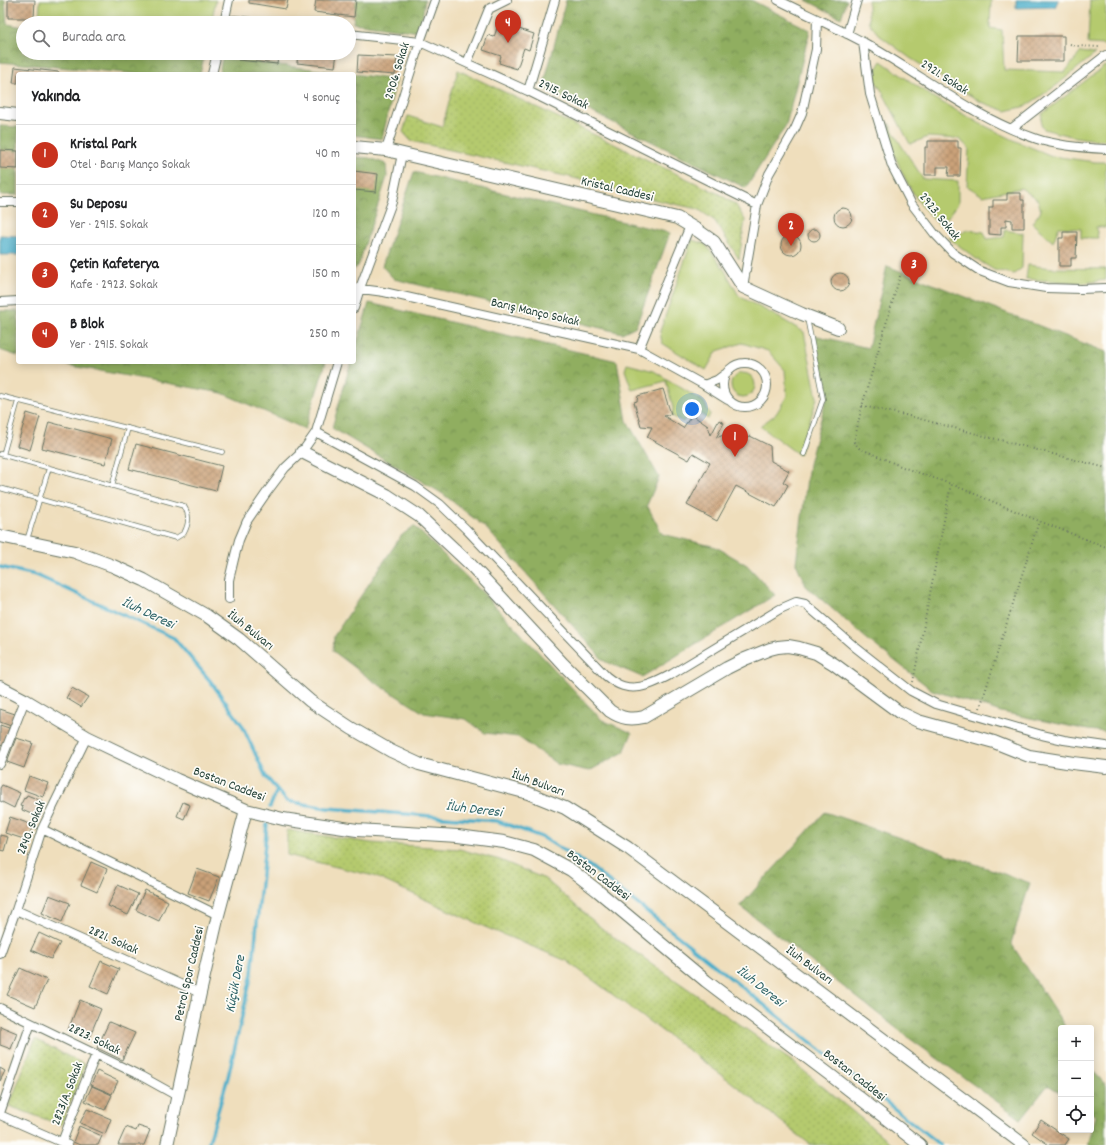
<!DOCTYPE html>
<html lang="tr">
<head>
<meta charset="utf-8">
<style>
	body { margin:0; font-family:Dekko,sans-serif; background:#f2f2f2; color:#202124 }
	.controls { position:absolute; right:12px; bottom:12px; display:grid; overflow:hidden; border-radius:4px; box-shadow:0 2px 10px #0003 }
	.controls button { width:36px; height:36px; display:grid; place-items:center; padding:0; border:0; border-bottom:1px solid #e0e0e0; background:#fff; color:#202124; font:20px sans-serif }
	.you { position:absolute; left:692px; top:409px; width:14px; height:14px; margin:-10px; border:3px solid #fff; border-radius:50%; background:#1a73e8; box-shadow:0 0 0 6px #1a73e833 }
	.badge { display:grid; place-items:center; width:26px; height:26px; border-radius:50%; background:#c8321e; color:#fff; font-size:13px; font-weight:700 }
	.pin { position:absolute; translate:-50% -33px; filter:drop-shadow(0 1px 2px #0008) }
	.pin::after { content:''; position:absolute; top:21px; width:14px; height:12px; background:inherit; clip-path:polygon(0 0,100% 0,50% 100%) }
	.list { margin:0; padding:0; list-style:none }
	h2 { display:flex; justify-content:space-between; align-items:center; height:52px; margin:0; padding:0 16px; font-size:17px }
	h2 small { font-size:13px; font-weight:400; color:#757577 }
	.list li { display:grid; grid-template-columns:26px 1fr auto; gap:12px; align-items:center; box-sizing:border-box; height:60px; padding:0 16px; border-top:1px solid #e0e0e0 }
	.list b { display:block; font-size:15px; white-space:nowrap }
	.list p { margin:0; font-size:13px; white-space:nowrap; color:#757577 }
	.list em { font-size:13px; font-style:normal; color:#757577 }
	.icon { flex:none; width:22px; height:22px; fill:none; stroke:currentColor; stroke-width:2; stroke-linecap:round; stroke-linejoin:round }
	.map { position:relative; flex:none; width:1106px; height:1145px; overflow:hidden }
	.search { position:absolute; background:#fff; box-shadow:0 2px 10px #0003; left:16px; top:16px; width:340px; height:44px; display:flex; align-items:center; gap:10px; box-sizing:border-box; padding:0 14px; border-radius:22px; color:#757577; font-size:15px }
	.panel { position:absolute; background:#fff; box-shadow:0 2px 10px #0003; left:16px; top:72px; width:340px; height:292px; border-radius:4px }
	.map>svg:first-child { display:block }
	.grass { fill:#b5ca6e; stroke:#6a8451 }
	.forest { fill:url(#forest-crowns); stroke:#58764a }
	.park { fill:url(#park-dots); stroke:#6a8451 }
	.water { fill:#49adc9; stroke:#34757e }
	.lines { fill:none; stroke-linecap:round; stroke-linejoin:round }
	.stream { stroke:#49adc9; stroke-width:3.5 }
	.building { fill:url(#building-cross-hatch) }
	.lane-casing { stroke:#687564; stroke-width:5.5 }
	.street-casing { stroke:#687564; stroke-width:10 }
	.secondary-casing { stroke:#687564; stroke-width:14 }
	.path { stroke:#687564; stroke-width:2; stroke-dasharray:1 3; stroke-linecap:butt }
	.lane { stroke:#fff; stroke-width:4 }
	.street { stroke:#fff; stroke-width:8 }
	.secondary { stroke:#fff; stroke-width:12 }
	.labels { text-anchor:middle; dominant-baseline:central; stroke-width:3.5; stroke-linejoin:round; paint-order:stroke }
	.street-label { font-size:13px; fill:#1f3d34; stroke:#fdfcf7 }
	.water-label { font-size:14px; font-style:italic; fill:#2e6468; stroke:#fdfcf7 }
</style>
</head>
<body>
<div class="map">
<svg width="1106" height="1145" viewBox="0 0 1106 1145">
	<defs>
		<pattern id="forest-crowns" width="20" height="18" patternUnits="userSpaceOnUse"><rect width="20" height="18" fill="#90ae61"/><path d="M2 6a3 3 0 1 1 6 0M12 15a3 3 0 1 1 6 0" fill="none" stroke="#758f51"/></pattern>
		<pattern id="park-dots" width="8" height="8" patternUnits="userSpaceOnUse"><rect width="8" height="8" fill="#b5ca6e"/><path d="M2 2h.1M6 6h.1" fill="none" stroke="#9bae60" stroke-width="1.8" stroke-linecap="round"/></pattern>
		<pattern id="building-cross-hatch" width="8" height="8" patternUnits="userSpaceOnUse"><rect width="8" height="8" fill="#cba279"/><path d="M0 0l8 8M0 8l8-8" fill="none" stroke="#a48564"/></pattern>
	</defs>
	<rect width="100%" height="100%" fill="#fdfcf7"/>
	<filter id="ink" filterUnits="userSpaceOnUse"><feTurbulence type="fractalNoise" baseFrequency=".025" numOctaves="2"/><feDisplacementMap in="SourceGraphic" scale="8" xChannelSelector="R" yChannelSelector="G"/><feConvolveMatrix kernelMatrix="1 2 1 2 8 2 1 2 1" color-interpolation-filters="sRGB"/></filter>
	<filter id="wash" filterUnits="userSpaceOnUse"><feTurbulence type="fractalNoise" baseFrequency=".012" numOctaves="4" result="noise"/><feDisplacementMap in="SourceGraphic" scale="16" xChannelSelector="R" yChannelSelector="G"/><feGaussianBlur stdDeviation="0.9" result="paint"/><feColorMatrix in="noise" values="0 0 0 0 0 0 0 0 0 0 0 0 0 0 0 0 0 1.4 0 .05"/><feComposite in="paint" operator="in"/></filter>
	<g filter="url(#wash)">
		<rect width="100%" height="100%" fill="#efdebc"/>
		<path class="grass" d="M40,0H216L211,23H39Z
			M868,0H991L990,28L1002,30L1004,70L1065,72L1081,52L1095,54L1057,85L1026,106L1006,111L981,102L910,58L879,35L869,23L868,11Z
			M1090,0H1106V45L1088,44Z
			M161,53H205L203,61Z
			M881,61L934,98L979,123L1018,142L1052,156L1095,162H1106V227H1096L1098,238H1081V229L1059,227L1053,242L1032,223L1041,211L1038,200L1021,188L983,196L967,186L969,148L959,139L928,137L910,144L882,91L876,82V69Z
			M1106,65V140C1085,140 1064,135 1044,129L1041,125L1042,114Z
			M889,123C898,143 912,160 923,179L958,181V204L941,226C919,208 904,180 894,153C891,144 890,133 889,123Z
			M967,230L984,232L987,239L1004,237L1005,230L1023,233L1022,268L1014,274L994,270L975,258L949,238Z
			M692,240L705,244L724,269L739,296L778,317L804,332L817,398L799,455L760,426L776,414L787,396L785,370L768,351L742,343L717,351L706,370L662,343L660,331Z
			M1028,265L1052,268L1106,269V280L1083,283L1026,279Z
			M627,364L654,371L704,402L710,414L708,419L693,409L683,422L672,416L673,408L666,381L632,390L625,370Z
			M731 385a12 12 0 1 1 24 0a12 12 0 1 1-24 0Z"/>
		<path class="forest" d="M0,0H5L7,24L23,27V53H161L203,61L200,74H139L0,62Z
			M356,0H425L420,32L353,23Z
			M566,0H751L810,30L786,125L746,188L543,88Z
			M806,0H847L841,18Z
			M222,58L352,74H219Z
			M354,74L396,80L382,139L354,135Z
			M0,126L18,127V195H0Z
			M354,157L369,158L386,164L387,177L358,266L354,269Z
			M414,172L670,233L636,326L622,333L394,279L382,266Z
			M887,266L1106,352V732L1088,730L1001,712L932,690L867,639L806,586L796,563L809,464L827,396L814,335L868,348Z
			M369,303L617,361L627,421L659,477L647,505L662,534L716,547L747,565L775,595L642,677L604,661L486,528L443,494L332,428L351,362H354V353Z
			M0,311H18V356L0,350Z
			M50,362H326L305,429L222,393Z
			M414,526L480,590L602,720L632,733L624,752L589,771L557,764L518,737L485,733L466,719L424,713L373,681L333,651L334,636L401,536Z
			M825,812L1030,883L1011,943L1066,1028H1061V1093L1048,1085L1021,1119L909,1038L740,906Z
			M1091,1069L1106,1085V1145H1088L1096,1116L1091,1113Z"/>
		<path class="park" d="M458,70L719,194L736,205L745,220L739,259L715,221L698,209L652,199L574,178L411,141L403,132L408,116L442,127Z
			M287,830L371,843L459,849L500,860L545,879L605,931L793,1062L893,1145H811L730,1081L567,961L485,927L374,876L287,855Z
			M35,1039L85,1065L61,1125L9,1106Z"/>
		<path class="water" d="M1016,0H1059L1057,3L1055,7L1016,8Z
			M0,235L18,236V255H0Z"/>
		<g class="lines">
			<path class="stream" d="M0,567L36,575L174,638L211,682L242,725L266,777L287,801L327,808L497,821L542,837L591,867L940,1145
				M270,807L277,790
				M208,1145L228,1077L252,973L267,824"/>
		</g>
		<g id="blocks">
			<path class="building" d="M8,0H35L34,18H8Z
				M249,0H288L286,9L249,3Z
				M316,0H356L354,17L314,12Z
				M502,14L516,19L513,27L534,34L529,50L524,48L517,69L499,63L501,56L483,50L488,35L494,37Z
				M1019,36H1064V61H1018Z
				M238,53H279L277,64L238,60Z
				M298,53H337L335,67L297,63Z
				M358,55L397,57L395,75L357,72Z
				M15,67L59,72L58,74H18V83H13Z
				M928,141H958V148H961L960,176H948L949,167H937V175H925V147H928Z
				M0,150L18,151V169L0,168Z
				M354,171L378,174L376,192L354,190Z
				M1007,193H1021V200H1024V228H1012V220L1006,219V227H1001V235L989,234V207H993V200H1007Z
				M834 217a9 9 0 1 1 18 0a9 9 0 1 1-18 0Z
				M808 235a6 6 0 1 1 12 0a6 6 0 1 1-12 0Z
				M1063,232H1077L1076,258H1071V266H1059V238H1063Z
				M781 245a10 10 0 1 1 20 0a10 10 0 1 1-20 0Z
				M831 282a9 9 0 1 1 18 0a9 9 0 1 1-18 0Z
				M663,389L671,414L664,416L683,428L692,415L708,426L711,435L719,420L724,423L716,438L726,434L737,441L750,436L770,446L771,461L789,471L783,482L788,485L776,507L736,486L717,521L687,505L710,463L693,453L689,460L647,437L652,427L641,426L634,402L637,401L638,396Z
				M27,413L40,417L30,450L17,446Z
				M49,422L112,439L105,464L42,448Z
				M136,444L222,466L216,491L129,469Z
				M72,688L88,697L81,707L66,698Z
				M0,709L15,714L11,726L0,722Z
				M0,725L9,728L3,746L0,745Z
				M16,738L33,743L24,768L7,762Z
				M29,776L48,783L43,797L24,790Z
				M2,785L20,793L14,808L0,801V788Z
				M27,795L42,801L36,816L22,810L23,807L20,806L24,798L25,799Z
				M183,802L190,805L184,819L177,816Z
				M10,817L33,825L27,840L5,833Z
				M0,835L8,837L4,851L0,850Z
				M91,862L107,869L97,892L81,885Z
				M197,869L219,877L209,901L188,893Z
				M118,885L138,894L128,915L108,906Z
				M145,890L168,901L159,921L136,910Z
				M49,895L70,903L62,922L42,913Z
				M39,933L60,943L51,959L31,950Z
				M101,961L119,969L108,994L90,986Z
				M20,968L47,980L35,1007L7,995Z
				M80,1000L101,1009L89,1038L68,1030Z
				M109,1022L135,1033L122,1060L97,1048Z
				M0,1026L17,1033L11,1049L0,1045Z
				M0,1068L5,1071L0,1081Z
				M97,1071L118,1081L112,1094L91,1085Z
				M92,1086L112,1095L105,1110L85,1101Z
				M87,1109L111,1119L105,1134L80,1123Z
				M1041,1120L1069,1139L1065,1145H1049L1032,1133Z
				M79,1126L102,1136L98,1145H80L73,1142Z
				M138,1126L150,1130L144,1145H118L126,1127L136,1131Z"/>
		</g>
	</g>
	<g filter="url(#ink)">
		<use href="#blocks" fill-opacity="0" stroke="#687564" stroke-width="1"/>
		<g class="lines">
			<defs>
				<path id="lane" d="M0,396L222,452
					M0,454L184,506C190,515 189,524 184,533L176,538L0,488
					M804,454L823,399L807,318
					M3,455L18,401
					M112,486L128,428
					M27,540L49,468"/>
				<path id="street" d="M778,0C806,14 835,27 863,42C921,74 973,118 1037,139C1059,146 1083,148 1106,149
					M225,19L261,23
					M224,23L229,0
					M349,34L420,42L528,91L757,205
					M847,34L857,0
					M863,42L870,94L892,166L911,203L934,233L953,253L980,271L1009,282L1046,288L1081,289L1106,288
					M467,63L489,9L507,0
					M212,74L217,53
					M528,91L555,0
					M1011,129L1106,55
					M386,150L420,42L435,0
					M0,202H18
					M743,287L757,205L769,174L795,129L802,113L816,49L817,19
					M354,288L384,292L639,349L704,385
					M0,302L18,301
					M354,308L360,288L392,202L402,154
					M639,349L690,226
					M723 385a22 22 0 1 1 44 0a22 22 0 1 1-44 0Z
					M725,374L717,380L704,385L728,400
					M316,432L415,486L440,504L466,529L606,676C611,680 616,684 623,686C640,691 657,682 672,674L780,609L796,602L805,604L855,647L911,691L936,704L1042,735L1064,740L1106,746
					M229,599V580L234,559L239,540L247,521L267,492L285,468L302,452L316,432L337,362
					M0,764L25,700
					M42,829L218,915
					M16,910L200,993
					M0,954L16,910L42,829L87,737
					M0,1008L141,1076L177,1096
					M0,1113L31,1023
					M0,1115L68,1145
					M62,1142L96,1054"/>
				<path id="secondary" d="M0,113L18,115
					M354,147L386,150L677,218L697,230L714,242L743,287L802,314L838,328
					M302,452L387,495L419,516L470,564L563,664L610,711C622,719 631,720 644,717L727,668L745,659L770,649L778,647L788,646L799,648L816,653L834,664L899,712L918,721L994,742L1029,756L1073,763L1106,767
					M0,536L75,552L113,566L144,580L207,616L239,639L310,701L351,728L391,751L419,764L528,793L565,808L628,848L1024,1145
					M0,687L25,700L87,737L177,780L246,810L283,819L357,830L458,836L504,842L534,850L571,870L598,891L706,981L829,1074L920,1145
					M167,1145L200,993L218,915L246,810"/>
			</defs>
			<use href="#lane" class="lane-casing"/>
			<use href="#street" class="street-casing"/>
			<use href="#secondary" class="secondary-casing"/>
			<path class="path" d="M1070,44L1076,46L1100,47
				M900,276L862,406L854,442L859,448L905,468L951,484L1039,521L1106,547
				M862,406L905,415L1106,468
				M913,682L951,484
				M980,708L1039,521"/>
			<use href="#lane" class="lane"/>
			<use href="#street" class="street"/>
			<use href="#secondary" class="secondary"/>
		</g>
	</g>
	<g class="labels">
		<g class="street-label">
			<text transform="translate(398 71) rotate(-73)">2906. Sokak</text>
			<text transform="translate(944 78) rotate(33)">2921. Sokak</text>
			<text transform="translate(563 95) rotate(26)">2915. Sokak</text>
			<text transform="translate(617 190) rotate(13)">Kristal Caddesi</text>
			<text transform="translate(939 217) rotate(51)">2923. Sokak</text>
			<text transform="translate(535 313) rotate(13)">Barış Manço Sokak</text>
			<text transform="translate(250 631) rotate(39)">İluh Bulvarı</text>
			<text transform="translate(538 784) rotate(20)">İluh Bulvarı</text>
			<text transform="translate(229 785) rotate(21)">Bostan Caddesi</text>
			<text transform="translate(32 828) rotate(-68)">2840. Sokak</text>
			<text transform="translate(598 876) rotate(37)">Bostan Caddesi</text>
			<text transform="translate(113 941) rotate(24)">2821. Sokak</text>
			<text transform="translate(809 966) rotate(37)">İluh Bulvarı</text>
			<text transform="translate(190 974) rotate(-77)">Petrol Spor Caddesi</text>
			<text transform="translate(94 1040) rotate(26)">2823. Sokak</text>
			<text transform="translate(854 1076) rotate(38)">Bostan Caddesi</text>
			<text transform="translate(68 1094) rotate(-69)">2823/A. Sokak</text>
		</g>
		<g class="water-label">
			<text transform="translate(148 614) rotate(25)">İluh Deresi</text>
			<text transform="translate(474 810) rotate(7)">İluh Deresi</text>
			<text transform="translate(236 984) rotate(-79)">Küçük Dere</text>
			<text transform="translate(760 987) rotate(39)">İluh Deresi</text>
		</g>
	</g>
</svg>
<div class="controls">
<button>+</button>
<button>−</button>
<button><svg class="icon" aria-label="locate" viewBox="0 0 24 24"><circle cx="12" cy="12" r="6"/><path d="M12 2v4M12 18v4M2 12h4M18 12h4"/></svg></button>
</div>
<div class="you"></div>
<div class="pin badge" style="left:735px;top:457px">1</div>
<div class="pin badge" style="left:791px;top:246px">2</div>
<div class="pin badge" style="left:914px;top:285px">3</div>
<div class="pin badge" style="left:508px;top:43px">4</div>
<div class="search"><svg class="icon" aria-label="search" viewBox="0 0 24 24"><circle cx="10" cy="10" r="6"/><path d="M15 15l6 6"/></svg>Burada ara</div>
<section class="panel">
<h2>Yakında<small>4 sonuç</small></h2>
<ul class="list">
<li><span class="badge">1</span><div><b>Kristal Park</b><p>Otel · Barış Manço Sokak</p></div><em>40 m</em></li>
<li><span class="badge">2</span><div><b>Su Deposu</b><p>Yer · 2915. Sokak</p></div><em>120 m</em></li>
<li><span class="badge">3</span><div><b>Çetin Kafeterya</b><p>Kafe · 2923. Sokak</p></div><em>150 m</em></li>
<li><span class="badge">4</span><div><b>B Blok</b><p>Yer · 2915. Sokak</p></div><em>250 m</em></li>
</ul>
</section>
</div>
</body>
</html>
